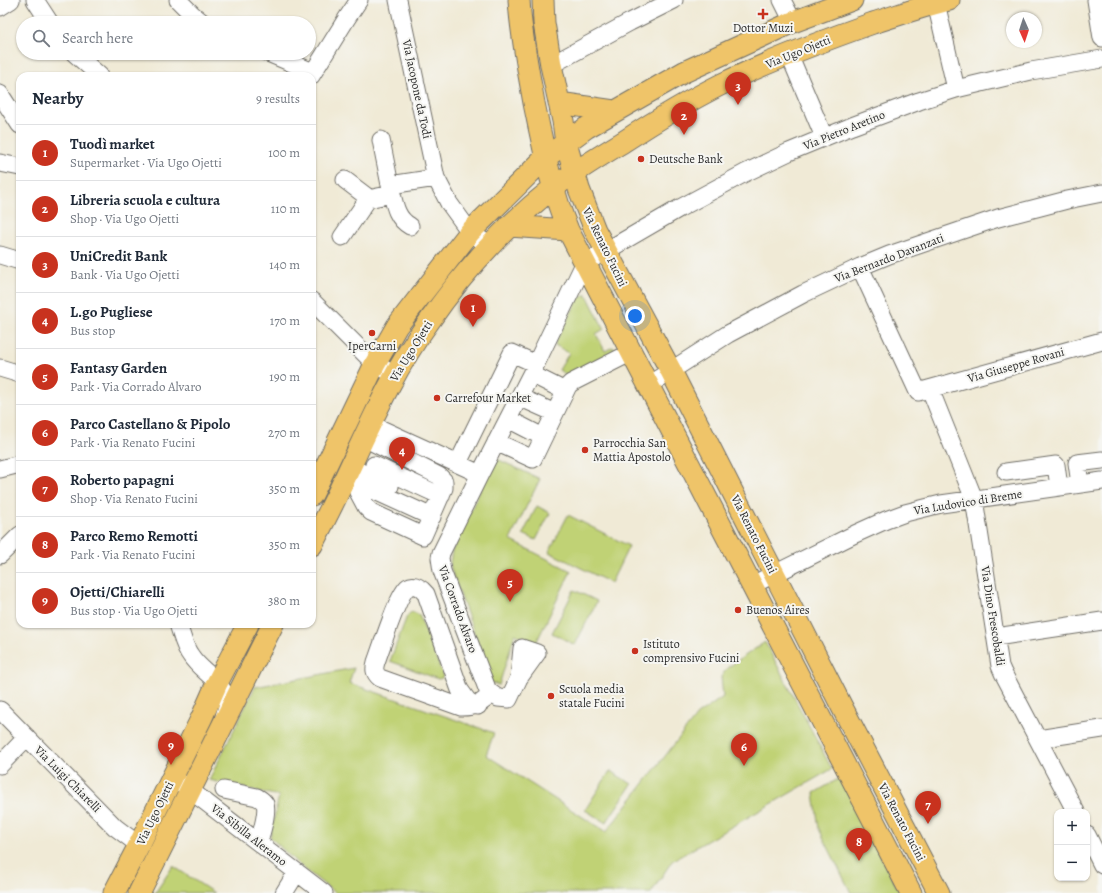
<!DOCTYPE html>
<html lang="en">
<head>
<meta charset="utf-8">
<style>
	body { margin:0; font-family:Alegreya,serif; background:#f2f2f3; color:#1f2937 }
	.controls { position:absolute; right:12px; bottom:12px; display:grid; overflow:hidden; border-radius:8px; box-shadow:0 1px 3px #0004 }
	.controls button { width:36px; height:36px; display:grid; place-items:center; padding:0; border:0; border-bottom:1px solid #e0e1e3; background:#fff; color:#1f2937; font:20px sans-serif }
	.compass { position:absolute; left:1006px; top:12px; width:36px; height:36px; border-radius:50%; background:#fff; box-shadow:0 1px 3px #0004; rotate:177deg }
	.you { position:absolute; left:635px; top:316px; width:14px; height:14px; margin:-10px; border:3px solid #fff; border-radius:50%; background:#1a73e8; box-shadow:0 0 0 6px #1a73e833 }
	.badge { display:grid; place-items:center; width:26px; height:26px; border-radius:50%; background:#c8321e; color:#fff; font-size:13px; font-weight:700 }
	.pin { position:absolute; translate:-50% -33px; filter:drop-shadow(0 1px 2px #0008) }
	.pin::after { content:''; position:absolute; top:21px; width:14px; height:12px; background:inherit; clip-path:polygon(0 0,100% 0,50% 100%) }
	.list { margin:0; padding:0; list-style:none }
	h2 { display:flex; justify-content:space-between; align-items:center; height:52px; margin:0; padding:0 16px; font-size:17px }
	h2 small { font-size:13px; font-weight:400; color:#747a83 }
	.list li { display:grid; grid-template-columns:26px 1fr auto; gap:12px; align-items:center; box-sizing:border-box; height:56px; padding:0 16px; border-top:1px solid #e0e1e3 }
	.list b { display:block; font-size:15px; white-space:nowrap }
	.list p { margin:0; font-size:13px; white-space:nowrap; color:#747a83 }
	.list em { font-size:13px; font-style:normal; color:#747a83 }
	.icon { flex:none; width:22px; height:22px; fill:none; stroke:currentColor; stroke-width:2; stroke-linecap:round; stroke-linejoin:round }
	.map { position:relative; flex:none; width:1102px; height:893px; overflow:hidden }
	.search { position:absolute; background:#fff; box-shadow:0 1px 3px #0004; left:16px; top:16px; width:300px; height:44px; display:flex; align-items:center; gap:10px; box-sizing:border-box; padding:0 14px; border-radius:22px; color:#747a83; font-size:15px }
	.panel { position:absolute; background:#fff; box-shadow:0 1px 3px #0004; left:16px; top:72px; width:300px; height:556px; border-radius:12px }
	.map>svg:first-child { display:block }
	.green { fill:#c0d275; stroke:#767e50 }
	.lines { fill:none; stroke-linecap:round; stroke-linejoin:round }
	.minor-casing { stroke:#706e67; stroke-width:19 }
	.major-casing { stroke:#706e67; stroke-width:23 }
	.minor { stroke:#fff; stroke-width:17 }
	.major { stroke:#efc469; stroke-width:21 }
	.poi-dot { fill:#c8321e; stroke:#f6f6f2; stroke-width:1.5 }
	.labels { text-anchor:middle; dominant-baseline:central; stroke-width:4; stroke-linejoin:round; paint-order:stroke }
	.poi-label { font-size:12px; fill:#2b2b2b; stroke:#f6f6f2; text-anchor:start }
	.street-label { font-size:12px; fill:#2b2b2b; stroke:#f6f6f2 }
</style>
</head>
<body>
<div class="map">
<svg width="1102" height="893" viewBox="0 0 1102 893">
	<rect width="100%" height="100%" fill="#f6f6f2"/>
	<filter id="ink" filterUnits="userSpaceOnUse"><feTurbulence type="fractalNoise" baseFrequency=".025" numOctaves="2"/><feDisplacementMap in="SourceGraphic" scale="8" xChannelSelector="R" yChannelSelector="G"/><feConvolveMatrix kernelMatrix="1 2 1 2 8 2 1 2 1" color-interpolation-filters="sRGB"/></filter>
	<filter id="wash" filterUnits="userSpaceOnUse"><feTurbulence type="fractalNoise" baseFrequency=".012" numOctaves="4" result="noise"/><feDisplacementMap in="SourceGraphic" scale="16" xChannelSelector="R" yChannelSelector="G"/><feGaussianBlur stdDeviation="0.9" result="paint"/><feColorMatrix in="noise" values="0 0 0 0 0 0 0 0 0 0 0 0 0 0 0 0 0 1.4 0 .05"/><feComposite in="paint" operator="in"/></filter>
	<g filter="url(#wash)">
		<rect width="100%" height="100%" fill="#f0ead6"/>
		<path class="green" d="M584,295H587L604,329L596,334L605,351L613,347L616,352L568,376L559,370L569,353L555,345V342L579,298Z
			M495,458L540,479L510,540L571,571L536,643L515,634L499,685L492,683L451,569L450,563L452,551Z
			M537,506L550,513L536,540L523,534Z
			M568,515L629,546L611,583L549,552Z
			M574,590L597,601L575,645L552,633Z
			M411,612L416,613L419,615L443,675L442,678L438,679L390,661L407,616Z
			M765,642L832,769L672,861L651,893H335L297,863L270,837L279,796L209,780L255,687L354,668L349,683L494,733L486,755L606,832L697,715L723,697L721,677L727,668Z
			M610,771L632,784L606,823L585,810Z
			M840,778L900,893H851L819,829L814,793Z
			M173,866L214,893H155Z"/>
	</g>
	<g filter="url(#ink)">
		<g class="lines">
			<defs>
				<path id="minor" d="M35,0L50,23
					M178,0L193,15L203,23
					M398,0L436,178L449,203L470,232L490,246
					M782,0L793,22
					M1096,0L1102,38
					M936,3L956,89
					M0,7L11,0
					M74,53L100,76
					M268,53L313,72
					M789,54L824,137
					M551,65L630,22L674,0
					M311,76L347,18L359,0
					M0,94L20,125
					M381,140L390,185
					M0,163L20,167
					M345,180L370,199
					M410,226C395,218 394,201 390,185L436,178
					M342,237L368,199L392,194
					M0,255L20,261
					M860,267L918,392L1102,341
					M312,301L375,364L395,375
					M0,368L20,374
					M531,374L565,391
					M647,386L728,334L803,294L860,267L889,255L998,218L1067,200L1102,193
					M930,389L974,499L1000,666L1003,673L1076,812
					M519,397L555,413
					M508,419L543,437
					M370,424L480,474
					M496,442L533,459L568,386L571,383L630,353
					M458,463L512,353L536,364
					M374,465L441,496
					M350,467L390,486
					M0,469L20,464
					M1006,472L1056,465L1059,487
					M348,482L373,490L432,517
					M1080,484L1077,463L1102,460
					M358,492L366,507L371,512L423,536L444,488V481L439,476L364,438
					M0,555L20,535
					M752,585L855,534L886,520L905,513L941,504L1102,481
					M178,624C182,635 184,647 191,656C201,672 224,681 227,702C228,707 225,712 224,717
					M996,637L1102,621
					M519,678L522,648L537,653L519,678L509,699L498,698L488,691L442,571L440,558L441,553L480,474L531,374L582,268L587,262L680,208L745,173L789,152L852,126L919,101L956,89L1031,71L1102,59
					M478,706L468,701L460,690L426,594C422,589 415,583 408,587C398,594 381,649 376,662C374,669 374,673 380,678L461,707C477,707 480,704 492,694
					M0,710L115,827L139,845
					M1038,739L1102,729
					M0,765L27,737
					M173,777L324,893
					M224,790L257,797C260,799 263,800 265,804C268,813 261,833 259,842
					M1087,835L1102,865
					M284,893L297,872"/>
				<path id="major" d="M519,0C521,35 528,69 534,103C543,146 551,189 568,230L911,893
					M543,0L544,23L551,65L563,121L566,143L579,189L595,230L671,371L842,707L939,893
					M559,103L614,111
					M509,226L568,230
					M312,495L375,364L397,326L470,232L545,158L586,128L684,72L793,22L852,0
					M312,545C323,523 335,501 345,478C370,425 393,371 428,323C463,272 505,226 553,188C575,171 600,156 623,142C655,121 688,101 722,84C771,60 822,41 873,23C899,15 923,6 949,0
					M114,893L139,845L202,717L217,683L248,624
					M139,893L273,624"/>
			</defs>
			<use href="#minor" class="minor-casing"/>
			<use href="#major" class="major-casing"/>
			<use href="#minor" class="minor"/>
			<use href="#major" class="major"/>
		</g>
	</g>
	<g class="poi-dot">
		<path d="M761 8h4v4h4v4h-4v4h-4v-4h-4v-4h4z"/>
		<circle cx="641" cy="159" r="4"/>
		<circle cx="372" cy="333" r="4"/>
		<circle cx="437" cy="398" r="4"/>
		<circle cx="585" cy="450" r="4"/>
		<circle cx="738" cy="610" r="4"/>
		<circle cx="635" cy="651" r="4"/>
		<circle cx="551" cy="696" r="4"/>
	</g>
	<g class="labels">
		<g class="poi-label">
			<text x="763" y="28" text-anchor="middle">Dottor Muzi</text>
			<text x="649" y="159">Deutsche Bank</text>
			<text x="372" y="346" text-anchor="middle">IperCarni</text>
			<text x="445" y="398">Carrefour Market</text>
			<text x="593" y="443">Parrocchia San<tspan x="593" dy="14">Mattia Apostolo</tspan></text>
			<text x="746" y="610">Buenos Aires</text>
			<text x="643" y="644">Istituto<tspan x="643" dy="14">comprensivo Fucini</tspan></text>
			<text x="559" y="689">Scuola media<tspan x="559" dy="14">statale Fucini</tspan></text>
		</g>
		<g class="street-label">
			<text transform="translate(798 52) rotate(-22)">Via Ugo Ojetti</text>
			<text transform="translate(417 89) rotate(78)">Via Jacopone da Todi</text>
			<text transform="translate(844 130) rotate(-22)">Via Pietro Aretino</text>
			<text transform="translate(605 247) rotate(64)">Via Renato Fucini</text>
			<text transform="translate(889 258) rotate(-21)">Via Bernardo Davanzati</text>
			<text transform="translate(411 351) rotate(-58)">Via Ugo Ojetti</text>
			<text transform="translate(1016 365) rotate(-16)">Via Giuseppe Rovani</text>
			<text transform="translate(968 502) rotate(-9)">Via Ludovico di Breme</text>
			<text transform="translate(754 534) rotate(63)">Via Renato Fucini</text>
			<text transform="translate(458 609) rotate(70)">Via Corrado Alvaro</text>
			<text transform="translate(993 616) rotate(81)">Via Dino Frescobaldi</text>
			<text transform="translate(68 779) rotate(45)">Via Luigi Chiarelli</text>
			<text transform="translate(155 813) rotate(-64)">Via Ugo Ojetti</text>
			<text transform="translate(902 822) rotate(62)">Via Renato Fucini</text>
			<text transform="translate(249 835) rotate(38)">Via Sibilla Aleramo</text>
		</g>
	</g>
</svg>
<div class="controls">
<button>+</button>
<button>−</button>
</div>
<svg class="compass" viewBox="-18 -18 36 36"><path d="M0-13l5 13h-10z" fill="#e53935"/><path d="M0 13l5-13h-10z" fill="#747a83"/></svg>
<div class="you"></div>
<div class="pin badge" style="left:473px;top:327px">1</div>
<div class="pin badge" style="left:684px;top:135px">2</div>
<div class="pin badge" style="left:738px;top:105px">3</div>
<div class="pin badge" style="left:402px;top:470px">4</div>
<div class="pin badge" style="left:510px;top:602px">5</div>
<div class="pin badge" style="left:744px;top:766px">6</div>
<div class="pin badge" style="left:928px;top:824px">7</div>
<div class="pin badge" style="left:859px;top:861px">8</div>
<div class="pin badge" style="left:171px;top:765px">9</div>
<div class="search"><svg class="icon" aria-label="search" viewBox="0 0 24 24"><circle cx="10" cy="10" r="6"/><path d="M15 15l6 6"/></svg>Search here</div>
<section class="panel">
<h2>Nearby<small>9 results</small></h2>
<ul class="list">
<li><span class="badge">1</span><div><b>Tuodì market</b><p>Supermarket · Via Ugo Ojetti</p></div><em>100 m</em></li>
<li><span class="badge">2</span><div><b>Libreria scuola e cultura</b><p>Shop · Via Ugo Ojetti</p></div><em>110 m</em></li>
<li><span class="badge">3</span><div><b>UniCredit Bank</b><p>Bank · Via Ugo Ojetti</p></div><em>140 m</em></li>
<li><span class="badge">4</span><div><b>L.go Pugliese</b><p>Bus stop</p></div><em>170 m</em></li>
<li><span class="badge">5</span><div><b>Fantasy Garden</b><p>Park · Via Corrado Alvaro</p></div><em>190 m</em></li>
<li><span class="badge">6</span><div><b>Parco Castellano &amp; Pipolo</b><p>Park · Via Renato Fucini</p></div><em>270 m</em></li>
<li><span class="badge">7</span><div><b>Roberto papagni</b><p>Shop · Via Renato Fucini</p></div><em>350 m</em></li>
<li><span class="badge">8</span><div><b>Parco Remo Remotti</b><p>Park · Via Renato Fucini</p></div><em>350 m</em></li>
<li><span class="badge">9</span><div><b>Ojetti/Chiarelli</b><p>Bus stop · Via Ugo Ojetti</p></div><em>380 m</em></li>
</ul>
</section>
</div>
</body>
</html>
